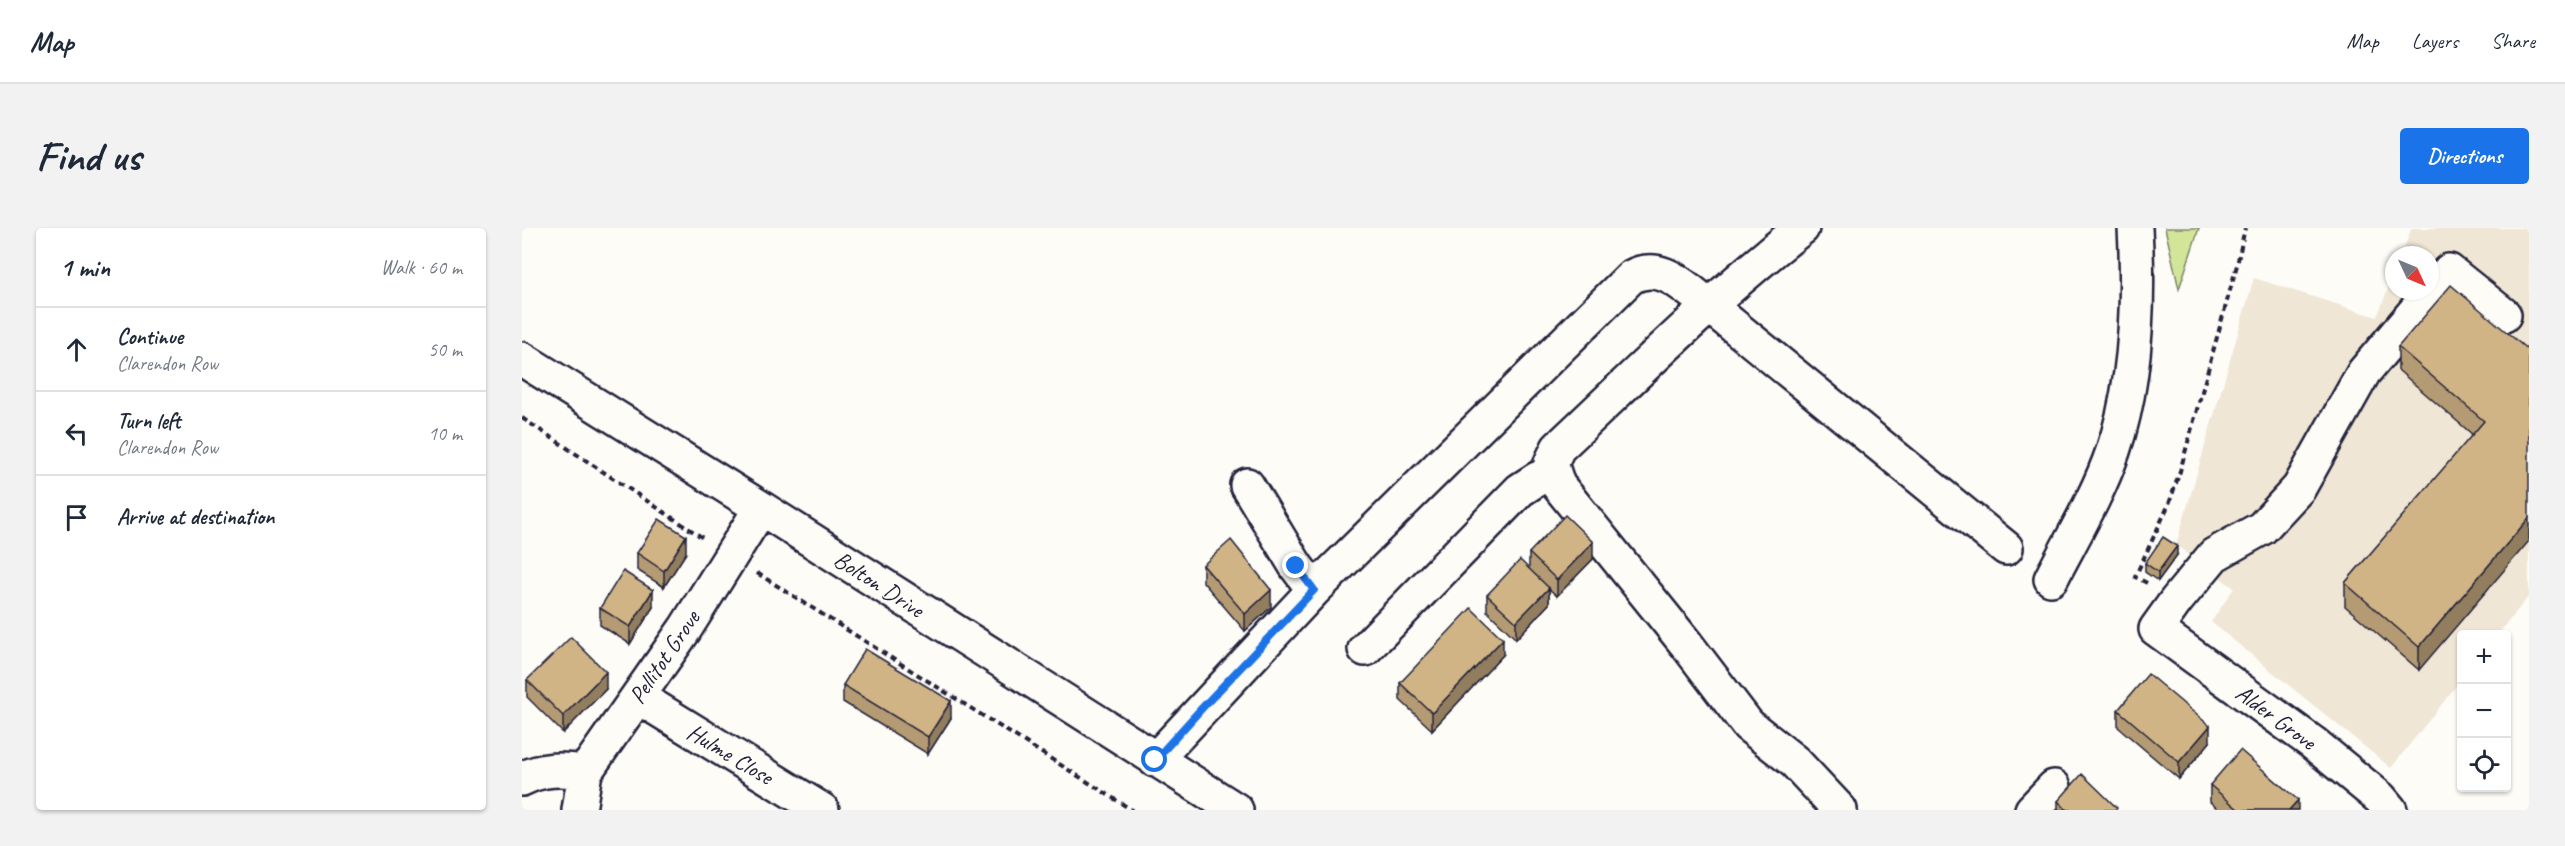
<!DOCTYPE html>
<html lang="en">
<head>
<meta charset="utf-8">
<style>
	body { margin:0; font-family:Caveat,sans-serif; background:#f2f2f3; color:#1f2937 }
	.controls { position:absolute; right:18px; bottom:18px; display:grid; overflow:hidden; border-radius:6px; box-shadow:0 2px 4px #0004 }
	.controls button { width:54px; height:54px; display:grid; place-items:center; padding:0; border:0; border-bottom:2px solid #e0e1e3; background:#fff; color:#1f2937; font:30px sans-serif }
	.compass { position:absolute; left:1863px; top:18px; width:54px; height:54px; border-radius:50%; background:#fff; box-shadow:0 2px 4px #0004; rotate:134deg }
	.stop { position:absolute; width:18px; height:18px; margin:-14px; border:4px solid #1a73e8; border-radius:50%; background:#fff }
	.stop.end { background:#1a73e8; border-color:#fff; box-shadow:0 2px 6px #0008 }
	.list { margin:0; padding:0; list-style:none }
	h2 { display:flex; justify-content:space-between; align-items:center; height:78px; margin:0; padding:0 24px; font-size:26px }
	h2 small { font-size:20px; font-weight:400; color:#747a83 }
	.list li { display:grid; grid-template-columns:39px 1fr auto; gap:18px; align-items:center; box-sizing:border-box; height:84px; padding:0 24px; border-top:2px solid #e0e1e3 }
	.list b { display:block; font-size:22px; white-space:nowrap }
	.list p { margin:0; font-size:20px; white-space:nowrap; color:#747a83 }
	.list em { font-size:20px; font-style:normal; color:#747a83 }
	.icon { flex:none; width:33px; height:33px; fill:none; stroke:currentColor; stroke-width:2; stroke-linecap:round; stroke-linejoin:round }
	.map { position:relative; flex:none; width:2007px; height:582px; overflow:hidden; border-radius:6px }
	header { display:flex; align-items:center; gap:36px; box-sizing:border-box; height:84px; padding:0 30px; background:#fff; border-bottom:2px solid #e0e1e3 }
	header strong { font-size:28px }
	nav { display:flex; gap:33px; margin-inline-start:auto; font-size:21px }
	.intro { display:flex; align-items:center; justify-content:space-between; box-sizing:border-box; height:144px; padding:0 36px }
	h1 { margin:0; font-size:42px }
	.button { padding:15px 27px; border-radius:6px; background:#1a73e8; color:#fff; font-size:21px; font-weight:700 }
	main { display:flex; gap:36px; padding:0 36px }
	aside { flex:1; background:#fff; border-radius:6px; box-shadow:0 2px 4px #0004 }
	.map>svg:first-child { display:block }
	.built { fill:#f0e6d5 }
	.green { fill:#d3e599; stroke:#7a846a; stroke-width:1.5 }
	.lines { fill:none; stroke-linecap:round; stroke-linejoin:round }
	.minor-casing { stroke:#22223b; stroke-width:38 }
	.path { stroke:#22223b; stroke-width:4; stroke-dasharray:6 4.5; stroke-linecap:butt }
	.minor { stroke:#fdfcf7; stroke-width:33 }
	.wall { fill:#b49b73; stroke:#22223b; stroke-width:1.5 }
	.shaded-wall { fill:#927e5e; stroke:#22223b; stroke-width:1.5 }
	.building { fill:#d1b486; stroke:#22223b; stroke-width:1.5 }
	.route { stroke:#1a73e8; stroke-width:8 }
	.labels { text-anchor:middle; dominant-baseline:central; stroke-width:4.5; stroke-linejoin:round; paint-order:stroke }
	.street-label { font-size:24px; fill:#22223b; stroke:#fdfcf7 }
</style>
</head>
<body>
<header>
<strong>Map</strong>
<nav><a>Map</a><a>Layers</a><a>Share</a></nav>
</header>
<div class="intro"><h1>Find us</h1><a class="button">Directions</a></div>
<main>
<aside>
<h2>1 min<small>Walk · 60 m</small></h2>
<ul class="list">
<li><svg class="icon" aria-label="ahead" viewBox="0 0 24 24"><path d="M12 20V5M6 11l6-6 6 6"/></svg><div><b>Continue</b><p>Clarendon Row</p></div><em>50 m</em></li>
<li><svg class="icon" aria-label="left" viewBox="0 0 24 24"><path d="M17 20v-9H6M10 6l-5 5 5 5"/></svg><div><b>Turn left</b><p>Clarendon Row</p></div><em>10 m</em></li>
<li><svg class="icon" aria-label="arrive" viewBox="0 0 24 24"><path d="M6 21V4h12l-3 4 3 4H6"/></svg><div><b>Arrive at destination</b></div></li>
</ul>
</aside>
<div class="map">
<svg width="2007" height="582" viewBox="0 0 2007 582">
	<rect width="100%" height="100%" fill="#fdfcf7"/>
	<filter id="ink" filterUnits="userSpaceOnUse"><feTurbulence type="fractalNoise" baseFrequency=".0167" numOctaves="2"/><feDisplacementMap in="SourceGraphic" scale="12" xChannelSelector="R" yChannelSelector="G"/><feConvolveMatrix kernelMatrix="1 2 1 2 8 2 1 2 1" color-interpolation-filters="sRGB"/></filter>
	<g filter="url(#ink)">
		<path class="built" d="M1890,0H2007V368L1976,406H1940L1939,452L1869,540L1689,394L1712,360L1654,317L1732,50L1855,89L1872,46V63H1908V27H1879Z"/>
		<path class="green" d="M1643,0H1677L1657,61Z"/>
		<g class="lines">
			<defs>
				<path id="minor" d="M1280,0C1193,67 1116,145 1036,220L1029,235L1036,257L1165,417L1226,497L1273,534L1318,582
					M0,131L239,280L714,582
					M1529,351C1550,310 1576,267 1591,223C1614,156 1617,71 1613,0
					M792,362L1109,49C1137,34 1158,55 1180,72L1484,320
					M843,421L998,262L1015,251L1031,244
					M116,469L300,582
					M633,532L792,362L774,338L725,257
					M0,551C21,540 40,541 63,544
					M57,582L63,544L163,401L239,280
					M1510,582L1532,559
					M1868,582L1858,570L1791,515L1634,401L1654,373L1692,327L1740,300L1777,260L1842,144L1927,43L1982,87"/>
			</defs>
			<use href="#minor" class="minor-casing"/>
			<path class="path" d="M0,190L181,310
				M235,345L610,582
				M1625,355L1613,349L1647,276L1658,243L1715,37L1723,0"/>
			<use href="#minor" class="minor"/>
		</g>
		<path class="wall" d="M1876,119L2007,123L1897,442L1823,378V355L1951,207L1876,142Z
			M115,325H164L142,359L115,342Z
			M1007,325L1071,331L1035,368L1027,361V376L994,411L965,383V367L1007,340Z
			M1655,327L1636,353L1623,344V335Z
			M681,337L749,379L723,403L681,354Z
			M131,379L108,416L78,397V380Z
			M981,427L910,502L878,472V455Z
			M5,452L84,461L41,505L5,469Z
			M321,457L429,490L406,526L321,474Z
			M1596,482L1688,514L1657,551L1596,499Z
			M1688,557L1776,582H1697L1688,574Z
			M1536,573L1595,582H1536Z"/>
		<path class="shaded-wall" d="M2007,290V313L1897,442V419Z
			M164,308V325L142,359V343Z
			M1071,314V331L1035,368V352Z
			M1655,318V327L1636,353V344Z
			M1027,360V376L994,411V394Z
			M131,362V379L108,416V399Z
			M749,362V379L723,403V386Z
			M981,411V427L910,502V485Z
			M84,444V461L41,505V488Z
			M429,473V490L406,526V509Z
			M1688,498V514L1657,551V534Z
			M1776,572V582H1767Z"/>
		<path class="building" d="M1929,57L2007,123V290L1897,419L1823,355L1962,193L1876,119Z
			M1043,287L1071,314L1035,352L1007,325Z
			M137,291L164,308L142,343L115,325Z
			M1641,309L1655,318L1636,344L1623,335Z
			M709,312L749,362L723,386L681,337Z
			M998,332L1027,360L994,394L965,367Z
			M101,343L131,362L108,399L78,380Z
			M949,380L981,411L910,485L878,455Z
			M49,409L84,444L41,488L5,452Z
			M343,421L429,473L406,509L321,457Z
			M1626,446L1688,498L1657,534L1596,482Z
			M1718,522L1776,572L1767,582H1717L1688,557Z
			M1560,546L1595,580L1593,582H1545L1536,573Z"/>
	</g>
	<g class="lines" filter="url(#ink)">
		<path class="route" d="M633,532L680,480L792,362L774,338"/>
	</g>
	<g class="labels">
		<g class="street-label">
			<text transform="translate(357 356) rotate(33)">Bolton Drive</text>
			<text transform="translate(142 429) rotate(-56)">Pellitot Grove</text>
			<text transform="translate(1754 489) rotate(36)">Alder Grove</text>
			<text transform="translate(208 526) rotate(31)">Hulme Close</text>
		</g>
	</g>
</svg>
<div class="controls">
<button>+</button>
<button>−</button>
<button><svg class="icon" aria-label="locate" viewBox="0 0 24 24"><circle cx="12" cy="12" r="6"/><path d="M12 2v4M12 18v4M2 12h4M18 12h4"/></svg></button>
</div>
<svg class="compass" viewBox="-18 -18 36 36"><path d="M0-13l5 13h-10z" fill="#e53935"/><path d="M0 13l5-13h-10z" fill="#747a83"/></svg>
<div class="stop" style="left:633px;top:532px"></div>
<div class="stop end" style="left:774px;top:338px"></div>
</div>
</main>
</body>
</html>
